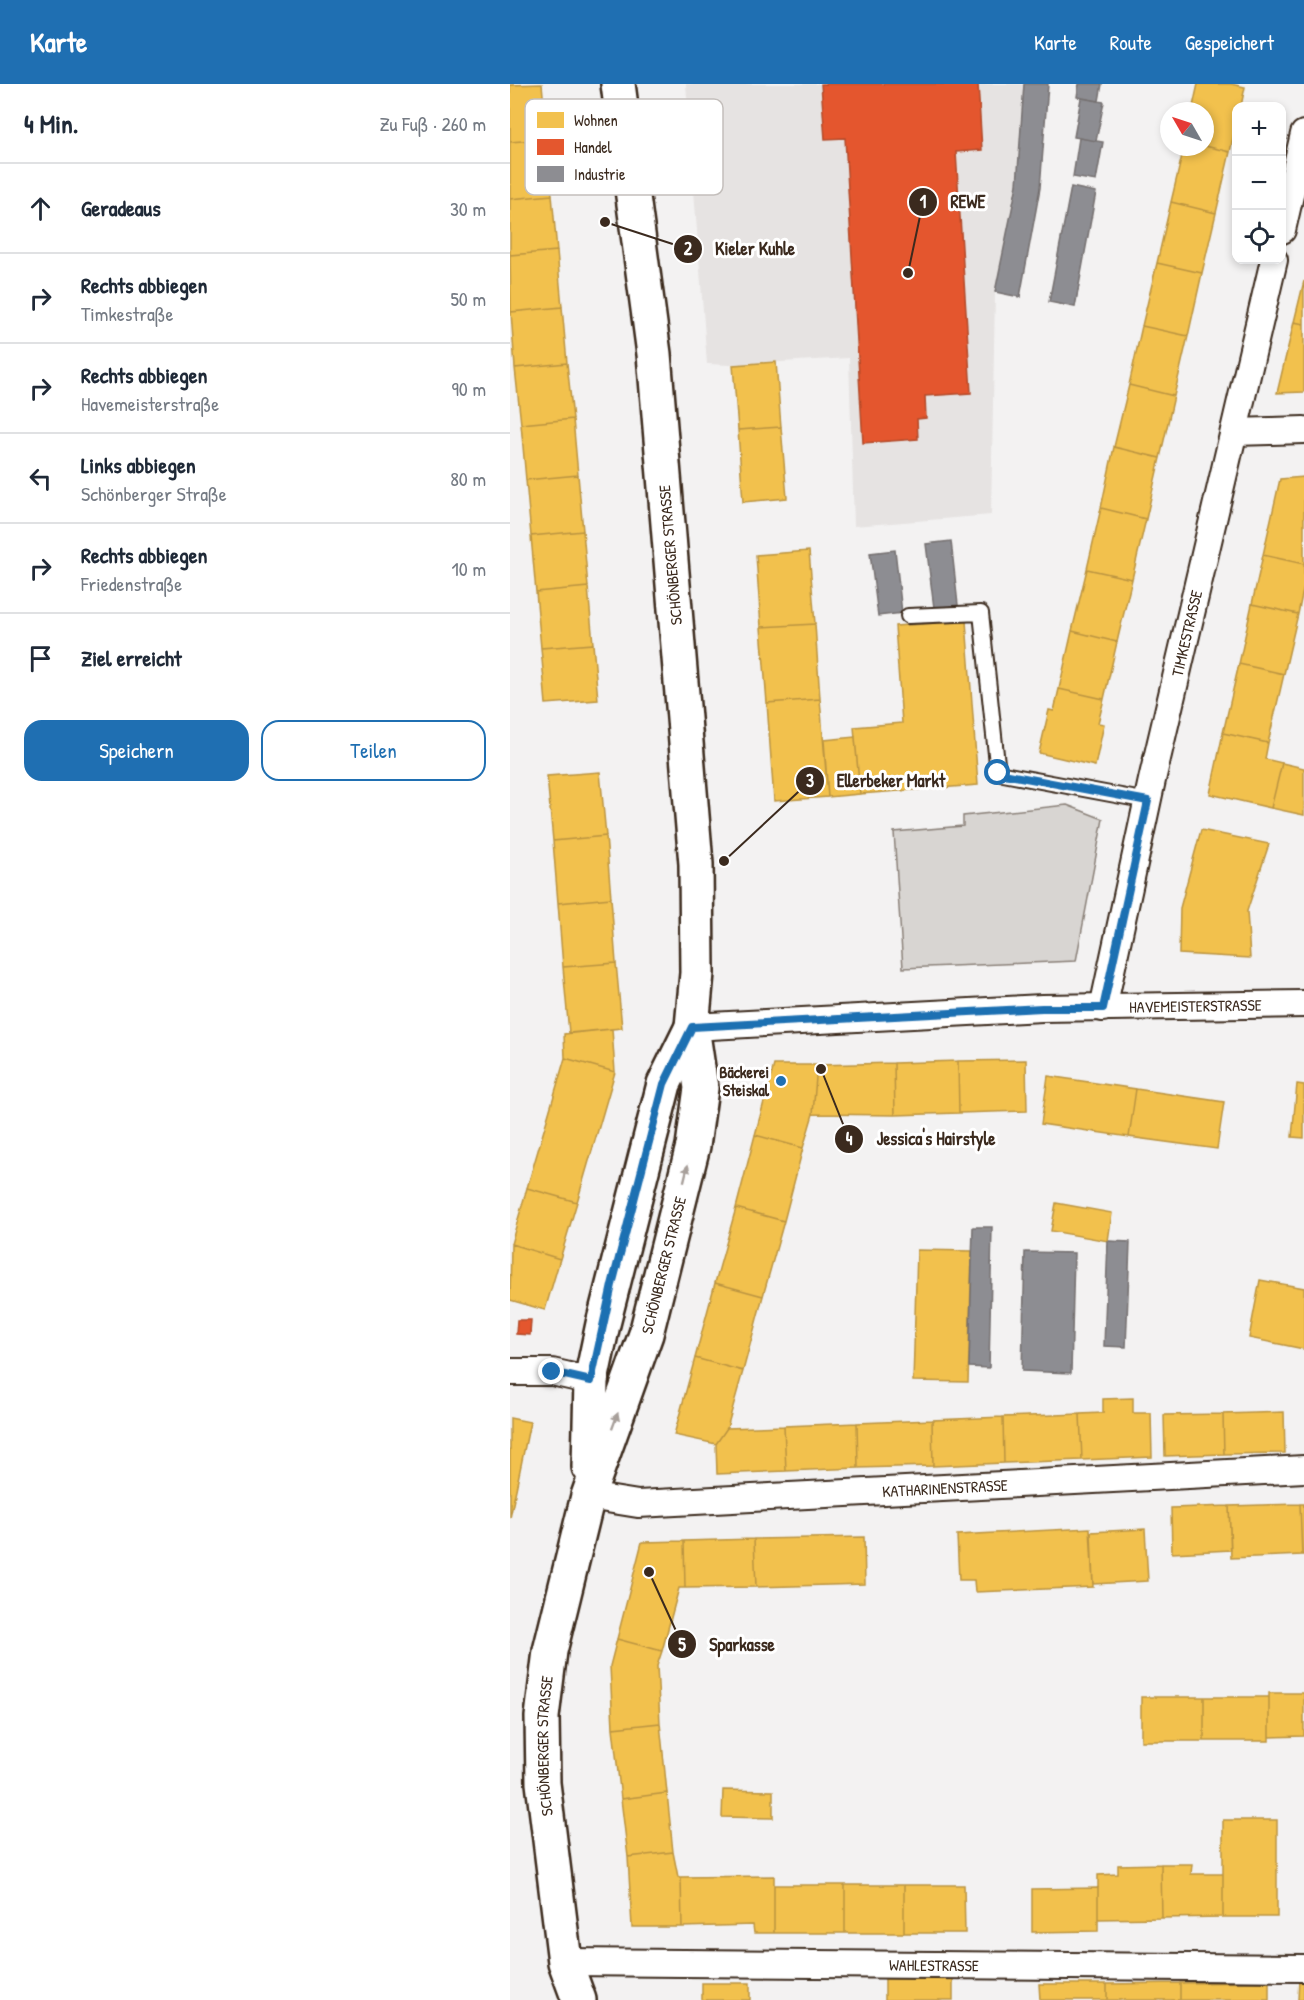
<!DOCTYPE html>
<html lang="de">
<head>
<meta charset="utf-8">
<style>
	body { margin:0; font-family:"Patrick Hand",sans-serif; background:#f6f6f7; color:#1f2937 }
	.controls { position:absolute; right:18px; top:18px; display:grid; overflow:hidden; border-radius:12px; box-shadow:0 3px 9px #0003 }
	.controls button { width:54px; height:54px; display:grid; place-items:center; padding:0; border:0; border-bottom:2px solid #e0e1e3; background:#fff; color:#1f2937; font:30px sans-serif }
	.compass { position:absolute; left:650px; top:18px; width:54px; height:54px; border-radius:50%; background:#fff; box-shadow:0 3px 9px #0003; rotate:309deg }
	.stop { position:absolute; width:18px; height:18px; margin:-14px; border:4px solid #1f6fb2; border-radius:50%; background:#fff }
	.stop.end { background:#1f6fb2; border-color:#fff; box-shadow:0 2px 6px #0008 }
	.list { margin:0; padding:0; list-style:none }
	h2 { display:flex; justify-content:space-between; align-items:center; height:78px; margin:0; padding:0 24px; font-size:26px }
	h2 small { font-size:20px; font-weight:400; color:#747a83 }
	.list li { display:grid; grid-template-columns:39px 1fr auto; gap:18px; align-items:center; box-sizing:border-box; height:90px; padding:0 24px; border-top:2px solid #e0e1e3 }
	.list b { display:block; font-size:22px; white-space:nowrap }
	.list p { margin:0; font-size:20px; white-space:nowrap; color:#747a83 }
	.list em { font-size:20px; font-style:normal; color:#747a83 }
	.actions { display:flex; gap:12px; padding:18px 24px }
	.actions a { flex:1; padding:14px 0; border:2px solid #1f6fb2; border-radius:18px; text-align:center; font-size:21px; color:#1f6fb2 }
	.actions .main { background:#1f6fb2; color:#fff }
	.icon { flex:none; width:33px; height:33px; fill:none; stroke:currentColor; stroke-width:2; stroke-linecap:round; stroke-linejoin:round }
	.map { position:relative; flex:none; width:794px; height:1916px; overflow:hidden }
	header { display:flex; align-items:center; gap:36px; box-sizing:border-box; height:84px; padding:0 30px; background:#1f6fb2; color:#fff }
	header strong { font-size:28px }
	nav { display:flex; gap:33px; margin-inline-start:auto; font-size:21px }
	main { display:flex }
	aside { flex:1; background:#fff }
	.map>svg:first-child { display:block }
	.built { fill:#e6e3e2 }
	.green { fill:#d8d5d2; stroke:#8a8078; stroke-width:1.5 }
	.homes { fill:#f2c14e; stroke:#bb9440; stroke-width:1.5 }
	.shops { fill:#e4572e; stroke:#b14a29; stroke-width:1.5 }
	.industry { fill:#8d8d92; stroke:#746f6f; stroke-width:1.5 }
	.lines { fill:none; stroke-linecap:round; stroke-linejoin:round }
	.service-casing { stroke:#3b2a1e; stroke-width:18 }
	.minor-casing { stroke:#3b2a1e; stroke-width:30 }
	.secondary-casing { stroke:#3b2a1e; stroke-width:38 }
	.service { stroke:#fff; stroke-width:14 }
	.minor { stroke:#fff; stroke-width:26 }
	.secondary { stroke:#fff; stroke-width:33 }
	.oneway { fill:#a79f9a }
	.route { stroke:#1f6fb2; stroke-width:8 }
	.poi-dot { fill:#1f6fb2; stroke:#fff; stroke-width:2 }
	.labels { text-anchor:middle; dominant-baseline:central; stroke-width:6; stroke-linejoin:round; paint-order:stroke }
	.street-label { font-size:16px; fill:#3b2a1e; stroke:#fff }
	.poi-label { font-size:16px; font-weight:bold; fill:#3b2a1e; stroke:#fff; text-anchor:end }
	.key { fill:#fff; stroke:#c4bfbc; stroke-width:1.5 }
	.key-label { font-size:16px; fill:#3b2a1e }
	.leader { fill:none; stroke:#3b2a1e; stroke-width:2 }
	.callout-dot { fill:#3b2a1e; stroke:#fff; stroke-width:2 }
	.mark-label { font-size:18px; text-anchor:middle; font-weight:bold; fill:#fff }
	.callout-label { font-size:18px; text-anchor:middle; font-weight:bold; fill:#3b2a1e; stroke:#fff; stroke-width:6; stroke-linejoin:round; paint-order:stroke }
</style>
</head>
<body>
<header>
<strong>Karte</strong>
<nav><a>Karte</a><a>Route</a><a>Gespeichert</a></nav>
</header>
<main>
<aside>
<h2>4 Min.<small>Zu Fuß · 260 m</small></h2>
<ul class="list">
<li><svg class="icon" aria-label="ahead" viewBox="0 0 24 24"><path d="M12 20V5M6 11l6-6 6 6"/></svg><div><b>Geradeaus</b></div><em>30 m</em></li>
<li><svg class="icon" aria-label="right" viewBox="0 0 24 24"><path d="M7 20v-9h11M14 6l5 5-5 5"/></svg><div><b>Rechts abbiegen</b><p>Timkestraße</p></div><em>50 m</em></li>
<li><svg class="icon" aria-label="right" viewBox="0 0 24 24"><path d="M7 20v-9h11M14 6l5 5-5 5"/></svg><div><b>Rechts abbiegen</b><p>Havemeisterstraße</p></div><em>90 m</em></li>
<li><svg class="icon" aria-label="left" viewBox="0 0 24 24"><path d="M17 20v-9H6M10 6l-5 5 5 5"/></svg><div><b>Links abbiegen</b><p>Schönberger Straße</p></div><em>80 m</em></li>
<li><svg class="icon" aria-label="right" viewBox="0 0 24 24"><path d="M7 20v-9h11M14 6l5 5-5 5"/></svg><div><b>Rechts abbiegen</b><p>Friedenstraße</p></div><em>10 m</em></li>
<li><svg class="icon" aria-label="arrive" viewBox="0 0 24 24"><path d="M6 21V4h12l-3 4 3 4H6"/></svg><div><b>Ziel erreicht</b></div></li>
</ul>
<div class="actions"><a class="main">Speichern</a><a>Teilen</a></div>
</aside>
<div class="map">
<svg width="794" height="1916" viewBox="0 0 794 1916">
	<rect width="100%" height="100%" fill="#f3f2f2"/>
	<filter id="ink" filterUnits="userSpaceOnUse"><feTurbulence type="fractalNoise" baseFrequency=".0167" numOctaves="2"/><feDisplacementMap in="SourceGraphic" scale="12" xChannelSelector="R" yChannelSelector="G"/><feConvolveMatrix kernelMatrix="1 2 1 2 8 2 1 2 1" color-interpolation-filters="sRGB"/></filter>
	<g filter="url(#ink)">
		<path class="built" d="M176,0H514L507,101L485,208L481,431L344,442L339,274L220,281L197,280Z"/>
		<path class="green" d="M557,721L593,735L566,877L393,884L384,748L453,742V732Z"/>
		<path class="homes" d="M32,0L37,55L0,58V1Z
			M688,0H721L735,3L731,22H726V40L720,68L695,62V27H682Z
			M37,55L42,111L0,115V58Z
			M695,62L720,68L706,129L661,118L674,63Z
			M42,111L47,167L0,171V115Z
			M661,118L706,129L692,189L647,179Z
			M47,167L52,223L1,228L0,171Z
			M647,179L692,189L678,252L632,242Z
			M794,197V240L784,238Z
			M52,223L57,279L5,284L1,228Z
			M784,238L794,240V308L767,309Z
			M632,242L678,252L664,312L619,301Z
			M266,278L271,343L228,346L223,281Z
			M57,279L63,335L11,340L5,284Z
			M619,301L664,312L650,374L604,363Z
			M63,335L68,391L16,396L11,340Z
			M271,343L277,414L233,418L228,346Z
			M604,363L650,374L636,435L591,424Z
			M68,391L73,447L21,452L16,396Z
			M794,393V480L753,471L770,395Z
			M591,424L636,435L622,495L577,485Z
			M73,447L78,503L26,508L21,452Z
			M299,467L305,540L251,543L246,471Z
			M753,471L794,480V502L788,530L742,520Z
			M577,485L622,495L607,558L562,547Z
			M78,503L83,560L31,564L26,508Z
			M742,520L788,530L774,590L729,580Z
			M456,537L468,701L350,710L344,643L392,639L385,542Z
			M305,540L310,615L257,619L251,543Z
			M562,547L607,558L594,615L549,605Z
			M83,560L88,616L36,620L31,564Z
			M729,580L774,590L758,659L713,649Z
			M549,605L594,615L588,639L594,640L585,682L529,669L539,626L544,627Z
			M310,615L318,713L264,717L257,619Z
			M713,649L758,659L755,675L772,679L761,724L700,710Z
			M345,653L350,710L318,713L314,656Z
			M772,679L794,684V731L761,724Z
			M90,688L96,752L43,757L37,692Z
			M691,746L759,760L737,827L740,874L669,870L670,824Z
			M96,752L101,814L48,819L43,757Z
			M101,814L106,879L53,883L48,819Z
			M106,879L112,944L59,949L53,883Z
			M102,945L105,988L55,974L54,950Z
			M55,974L105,988L67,1118L17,1104Z
			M516,976L517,1027L449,1029L448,977Z
			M448,977L449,1029L385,1031L384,979Z
			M384,979L385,1031L303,1030L307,981Z
			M264,981H307L303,1030L293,1064L245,1051Z
			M538,992L626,1005L619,1053L531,1040Z
			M787,1000L794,1001V1054L782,1053Z
			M626,1005L714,1018L707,1065L619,1053Z
			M245,1051L293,1064L274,1137L226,1124Z
			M17,1104L67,1118L50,1175L1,1160Z
			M546,1119L602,1129L598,1157L541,1147Z
			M226,1124L274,1137L253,1212L205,1199Z
			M1,1160L50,1175L35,1226L0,1216Z
			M407,1166L462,1167L458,1298L403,1297Z
			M750,1196L794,1204V1265L739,1254Z
			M205,1199L253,1212L233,1287L185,1274Z
			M185,1274L233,1287L217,1344L206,1360L164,1351Z
			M623,1314V1329H641L642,1373L572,1376L570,1330L593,1329V1315Z
			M774,1328L775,1369L714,1370L713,1330Z
			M570,1330L572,1376L494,1379L493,1333Z
			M713,1330L714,1370L655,1372L654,1331Z
			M493,1333L494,1379L423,1382L422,1336Z
			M0,1334L20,1338L0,1434Z
			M422,1336L423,1382L348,1384L347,1339Z
			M347,1339L348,1384L276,1387L274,1342Z
			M274,1342L276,1387L207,1390L206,1360L217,1344Z
			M790,1420H794V1471H792Z
			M790,1420L792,1471L721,1474L719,1422Z
			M719,1422L721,1466L662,1469L661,1424Z
			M580,1444L583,1503L465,1508L464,1496H449L447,1451Z
			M635,1445L638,1497L583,1500L581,1448Z
			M354,1453L355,1500L246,1503L244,1455Z
			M244,1455L246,1503L175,1504L174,1457Z
			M174,1457L175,1504H169L152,1567L107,1555L132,1458Z
			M107,1555L152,1567L147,1582L150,1639L103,1644L100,1582Z
			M759,1609H794V1652L759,1653Z
			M631,1613H694V1657H631Z
			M694,1613H759V1657H694Z
			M150,1639L157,1709L111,1715L103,1644Z
			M213,1706L263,1707V1734L212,1733Z
			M157,1709L163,1768L118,1773L111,1715Z
			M713,1736H767V1833H713Z
			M163,1768L168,1793H171L172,1843H122L118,1773Z
			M651,1780H682L681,1790H713V1833L652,1834Z
			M651,1780L652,1834L588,1835V1791L608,1790V1781Z
			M264,1792V1849H244L243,1841L172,1843L171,1793Z
			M264,1801H335V1849H264Z
			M335,1801H394V1849H335Z
			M394,1801H454L455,1849H394Z
			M588,1804V1847L522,1848V1805Z
			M375,1895H443V1916H375Z
			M789,1895H794V1916H788Z
			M759,1898V1916H670V1899Z
			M192,1899H240V1916H192Z
			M670,1899V1916H597V1900Z
			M529,1900H597V1916H530Z"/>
		<path class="shops" d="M311,0H468L472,66L446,68L461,309L415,312L416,334L407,335L408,355L353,359L335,54L315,55Z
			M7,1236H21L20,1251L6,1250Z"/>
		<path class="industry" d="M514,0H538L530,104L510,213L485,208L507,101Z
			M569,0H592L589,17L567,13Z
			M571,14L594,18L586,57L564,53Z
			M569,54L593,58L586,97L563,93Z
			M561,103L586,108L565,223L539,218Z
			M441,457L448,521L424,524L416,460Z
			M385,466L392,529L368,532L360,469Z
			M463,1143H482L479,1284L459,1283Z
			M598,1157L620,1158L616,1263L594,1262Z
			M515,1168L564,1169L561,1289L512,1287Z"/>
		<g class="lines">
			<defs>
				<path id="service" d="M398,532L471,529L488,689L638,717"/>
				<g id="minor">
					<path d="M772,146L794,50"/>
					<path d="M724,348L794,346"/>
					<path id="s1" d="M593,924L642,696L764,176"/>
					<path id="s2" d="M182,943L532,924L794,920"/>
					<path d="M0,1288H42L81,1297"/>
					<path id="s3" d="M78,1412L128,1420L794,1385"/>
					<path id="s4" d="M55,1878L794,1884"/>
				</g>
				<g id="secondary">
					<path d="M79,1383L81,1297L93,1240L154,1000L182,943"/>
					<path id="s5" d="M69,1916L55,1878L33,1699L32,1633L40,1567L78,1412L136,1250L183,1062L191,1004L182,943L187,889L186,780L144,270L108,0"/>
				</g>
			</defs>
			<use href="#service" class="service-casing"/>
			<use href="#minor" class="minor-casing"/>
			<use href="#secondary" class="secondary-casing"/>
			<use href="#service" class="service"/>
			<use href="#minor" class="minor"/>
			<use href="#secondary" class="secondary"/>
		</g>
		<defs><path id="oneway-solid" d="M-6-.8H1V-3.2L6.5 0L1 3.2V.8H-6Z" transform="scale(1.5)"/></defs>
		<g class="oneway">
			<use href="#oneway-solid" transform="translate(176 1089) rotate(-76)"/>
			<use href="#oneway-solid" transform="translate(105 1337) rotate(-70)"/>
		</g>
	</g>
	<g class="lines" filter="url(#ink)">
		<path class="route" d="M42,1288L81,1297L102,1201L154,1000L182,943L532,924H593L638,717L488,689"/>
	</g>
	<circle class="poi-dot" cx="271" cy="997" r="6"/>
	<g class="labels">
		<g class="street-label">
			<text transform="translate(160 471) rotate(-95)">SCHÖNBERGER STRASSE</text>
			<text stroke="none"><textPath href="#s1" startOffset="384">TIMKESTRASSE</textPath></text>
			<text stroke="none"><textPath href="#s2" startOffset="504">HAVEMEISTERSTRASSE</textPath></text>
			<text stroke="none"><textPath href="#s5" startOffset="756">SCHÖNBERGER STRASSE</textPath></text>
			<text stroke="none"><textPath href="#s3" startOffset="358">KATHARINENSTRASSE</textPath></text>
			<text stroke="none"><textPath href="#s5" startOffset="258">SCHÖNBERGER STRASSE</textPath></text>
			<text stroke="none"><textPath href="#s4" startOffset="369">WAHLESTRASSE</textPath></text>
		</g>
		<g class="poi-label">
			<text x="259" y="988">Bäckerei<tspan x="259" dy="18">Steiskal</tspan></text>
		</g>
	</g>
	<rect x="15" y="15" width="198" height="96" rx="9" class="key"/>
	<rect x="27" y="28" width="27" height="16" fill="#f2c14e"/>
	<rect x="27" y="55" width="27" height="16" fill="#e4572e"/>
	<rect x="27" y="82" width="27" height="16" fill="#8d8d92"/>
	<g class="key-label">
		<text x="64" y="42">Wohnen</text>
		<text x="64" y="69">Handel</text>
		<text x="64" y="96">Industrie</text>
	</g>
	<path class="leader" d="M398 189L413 118M95 138L178 165M214 777L300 697M311 985L339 1055M139 1488L172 1560"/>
	<g class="callout-dot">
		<circle cx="398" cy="189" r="6"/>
		<circle cx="95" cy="138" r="6"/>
		<circle cx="214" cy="777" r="6"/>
		<circle cx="311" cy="985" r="6"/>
		<circle cx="139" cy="1488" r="6"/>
		<circle cx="413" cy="118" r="15"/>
		<circle cx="178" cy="165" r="15"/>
		<circle cx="300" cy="697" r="15"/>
		<circle cx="339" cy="1055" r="15"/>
		<circle cx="172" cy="1560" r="15"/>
	</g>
	<g class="mark-label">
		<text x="413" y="124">1</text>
		<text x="178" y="171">2</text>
		<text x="300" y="703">3</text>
		<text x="339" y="1061">4</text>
		<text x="172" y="1567">5</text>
	</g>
	<g class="callout-label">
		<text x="458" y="124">REWE</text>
		<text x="245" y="171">Kieler Kuhle</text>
		<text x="381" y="703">Ellerbeker Markt</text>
		<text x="426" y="1061">Jessica's Hairstyle</text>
		<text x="232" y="1567">Sparkasse</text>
	</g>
</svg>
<div class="controls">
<button>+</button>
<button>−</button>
<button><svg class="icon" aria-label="locate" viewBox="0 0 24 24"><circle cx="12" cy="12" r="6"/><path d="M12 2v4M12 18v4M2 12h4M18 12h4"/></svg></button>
</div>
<svg class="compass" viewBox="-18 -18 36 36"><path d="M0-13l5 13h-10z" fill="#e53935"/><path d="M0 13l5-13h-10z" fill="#747a83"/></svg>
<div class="stop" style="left:488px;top:689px"></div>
<div class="stop end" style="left:42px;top:1288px"></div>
</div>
</main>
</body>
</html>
